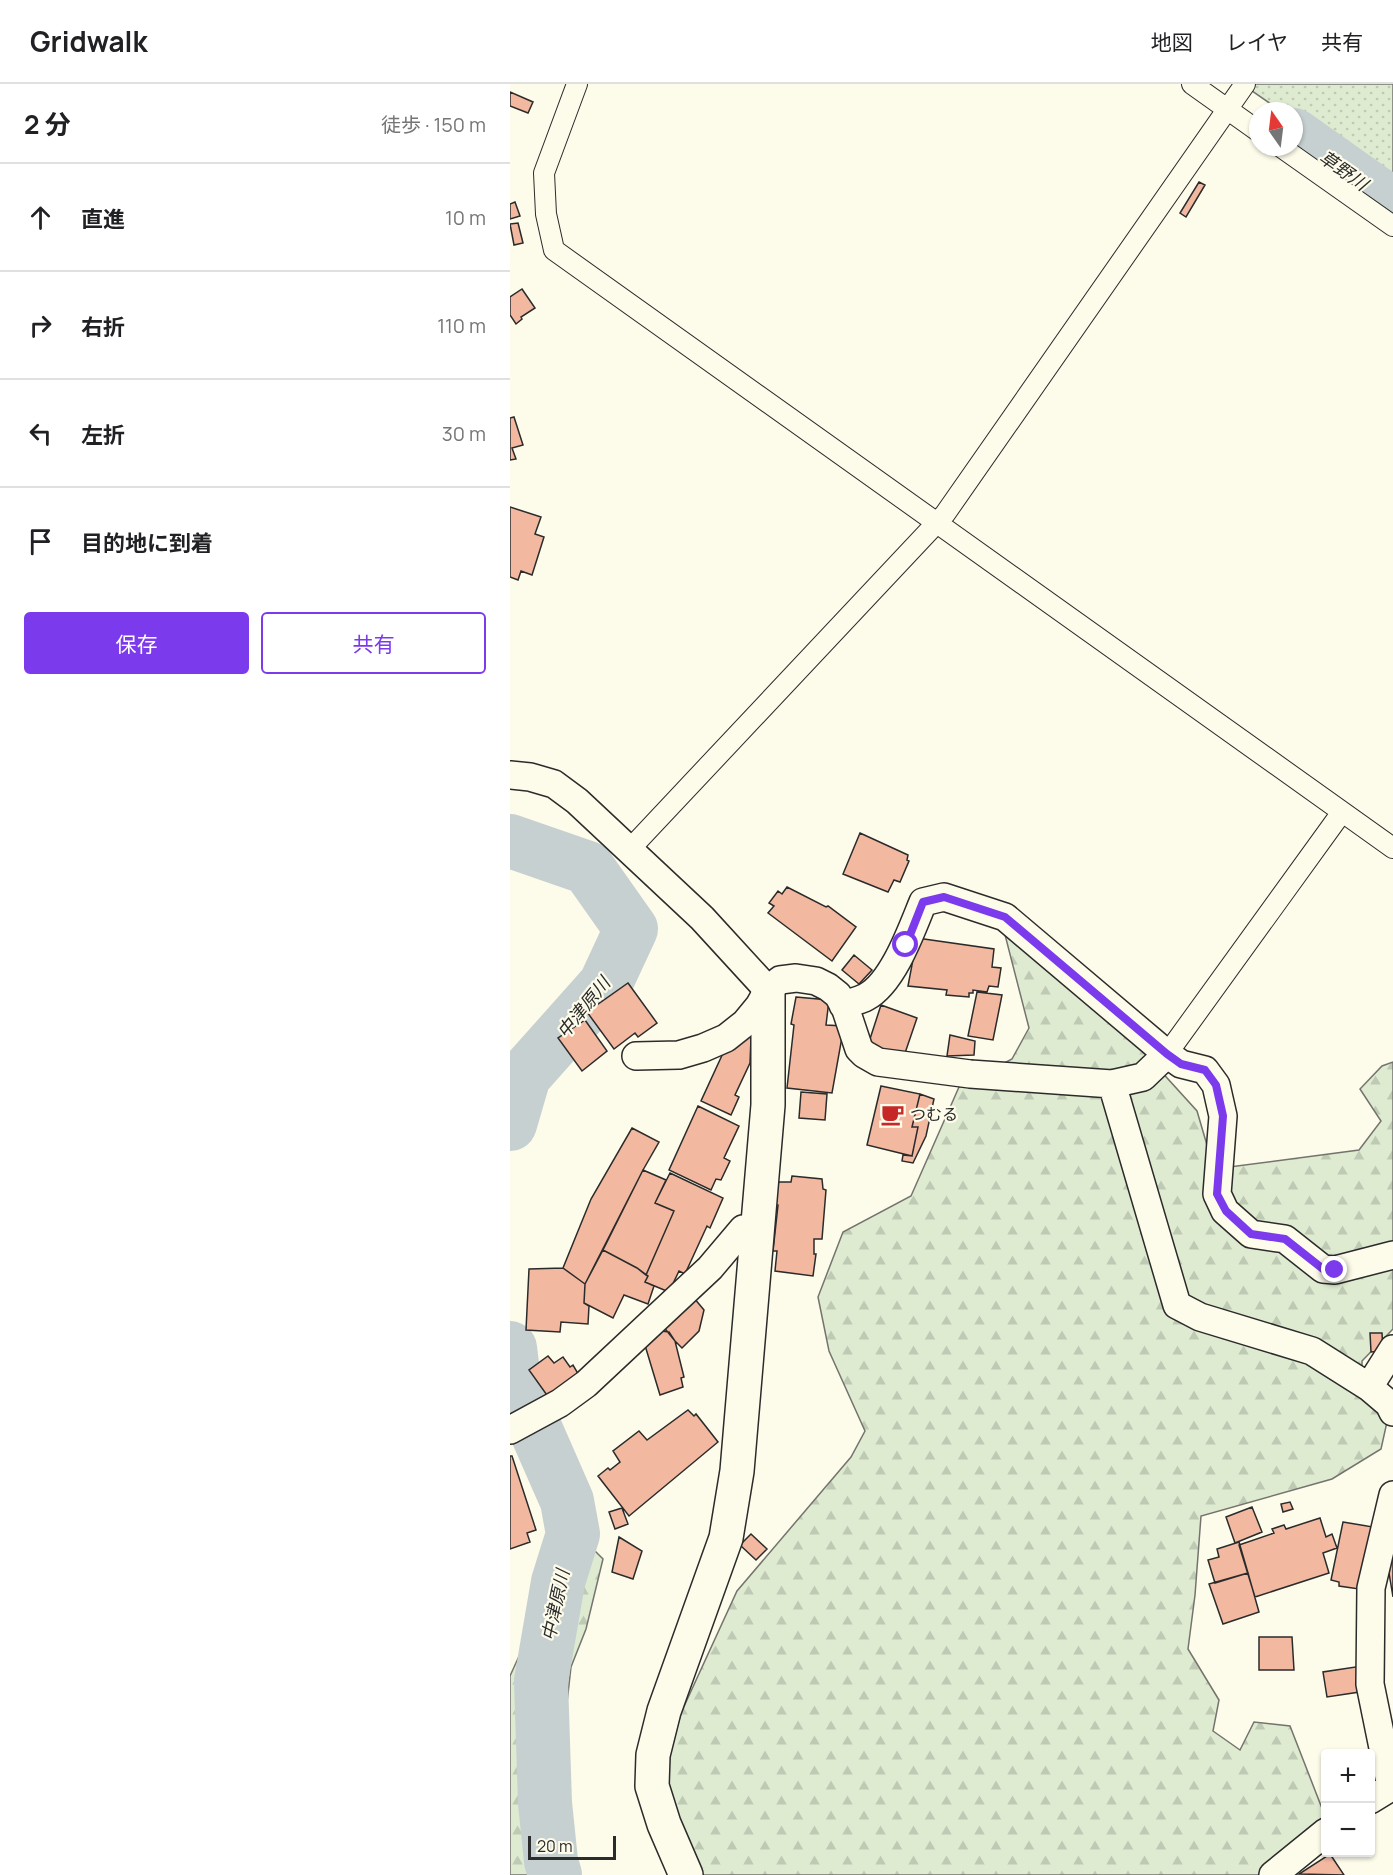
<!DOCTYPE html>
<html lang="ja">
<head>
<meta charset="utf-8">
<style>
	body { margin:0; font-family:Manrope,"Noto Sans JP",sans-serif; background:#f2f2f2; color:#202124 }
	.controls { position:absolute; right:18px; bottom:18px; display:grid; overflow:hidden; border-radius:6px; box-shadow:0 2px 4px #0004 }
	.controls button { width:54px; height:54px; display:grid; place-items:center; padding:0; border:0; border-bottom:2px solid #e0e0e0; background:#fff; color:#202124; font:30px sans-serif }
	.compass { position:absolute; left:739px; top:18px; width:54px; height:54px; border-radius:50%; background:#fff; box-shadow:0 2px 4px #0004; rotate:346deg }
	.scale { position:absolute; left:18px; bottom:15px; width:88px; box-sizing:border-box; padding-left:6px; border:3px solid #2b2b2b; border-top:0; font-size:16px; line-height:21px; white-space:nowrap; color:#2b2b2b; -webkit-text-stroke:4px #fdfbea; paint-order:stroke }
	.stop { position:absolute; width:18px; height:18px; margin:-14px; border:4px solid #7c3aed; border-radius:50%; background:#fff }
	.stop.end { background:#7c3aed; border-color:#fff; box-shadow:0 2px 6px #0008 }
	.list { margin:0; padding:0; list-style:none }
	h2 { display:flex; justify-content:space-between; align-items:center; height:78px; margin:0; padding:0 24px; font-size:26px }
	h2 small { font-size:20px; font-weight:400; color:#757577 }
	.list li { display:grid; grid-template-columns:39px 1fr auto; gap:18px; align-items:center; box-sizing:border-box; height:108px; padding:0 24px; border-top:2px solid #e0e0e0 }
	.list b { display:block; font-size:22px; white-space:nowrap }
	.list em { font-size:20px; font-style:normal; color:#757577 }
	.actions { display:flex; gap:12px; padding:18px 24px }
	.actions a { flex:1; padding:14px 0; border:2px solid #7c3aed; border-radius:6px; text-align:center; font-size:21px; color:#7c3aed }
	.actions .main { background:#7c3aed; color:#fff }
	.icon { flex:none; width:33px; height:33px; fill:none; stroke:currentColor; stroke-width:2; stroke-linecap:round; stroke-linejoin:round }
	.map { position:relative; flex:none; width:883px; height:1791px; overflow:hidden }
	header { display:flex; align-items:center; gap:36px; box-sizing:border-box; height:84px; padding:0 30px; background:#fff; border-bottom:2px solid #e0e0e0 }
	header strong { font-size:28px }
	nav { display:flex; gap:33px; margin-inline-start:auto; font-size:21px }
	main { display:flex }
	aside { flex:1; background:#fff }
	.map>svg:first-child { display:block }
	.forest { fill:url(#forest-firs); stroke:#74746e; stroke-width:1.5 }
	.park { fill:url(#park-dots); stroke:#74746e; stroke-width:1.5 }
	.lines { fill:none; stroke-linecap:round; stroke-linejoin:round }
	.river { stroke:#c7d0d0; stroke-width:54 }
	.building { fill:#f2b8a0; stroke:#2b2b2b; stroke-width:1.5 }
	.pedestrian-casing { stroke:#2b2b2b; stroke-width:22 }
	.minor-casing { stroke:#2b2b2b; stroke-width:30 }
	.tertiary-casing { stroke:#2b2b2b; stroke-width:36 }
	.pedestrian { stroke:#fdfbea; stroke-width:20 }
	.minor { stroke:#fdfbea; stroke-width:27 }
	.tertiary { stroke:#fdfbea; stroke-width:33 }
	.route { stroke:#7c3aed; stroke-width:8 }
	.labels { text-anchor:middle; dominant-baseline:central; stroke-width:4.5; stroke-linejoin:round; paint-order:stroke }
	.poi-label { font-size:16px; fill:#2b2b2b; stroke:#fdfbea; text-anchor:start }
	.water-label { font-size:18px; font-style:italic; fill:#2b2b2b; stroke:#fdfbea }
</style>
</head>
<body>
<header>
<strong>Gridwalk</strong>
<nav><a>地図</a><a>レイヤ</a><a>共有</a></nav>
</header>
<main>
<aside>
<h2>2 分<small>徒歩 · 150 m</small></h2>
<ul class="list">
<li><svg class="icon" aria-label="ahead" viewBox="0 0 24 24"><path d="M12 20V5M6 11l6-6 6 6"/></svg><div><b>直進</b></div><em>10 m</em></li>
<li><svg class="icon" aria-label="right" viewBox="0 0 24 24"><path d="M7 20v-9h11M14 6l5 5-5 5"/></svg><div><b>右折</b></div><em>110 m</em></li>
<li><svg class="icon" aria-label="left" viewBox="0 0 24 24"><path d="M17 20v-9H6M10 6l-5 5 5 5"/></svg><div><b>左折</b></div><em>30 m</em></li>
<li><svg class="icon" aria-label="arrive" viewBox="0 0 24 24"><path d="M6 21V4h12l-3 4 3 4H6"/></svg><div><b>目的地に到着</b></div></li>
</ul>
<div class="actions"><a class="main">保存</a><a>共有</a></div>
</aside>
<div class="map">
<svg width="883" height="1791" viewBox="0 0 883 1791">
	<defs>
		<pattern id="forest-firs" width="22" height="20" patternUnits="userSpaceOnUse" patternTransform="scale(1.5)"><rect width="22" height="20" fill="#deebd1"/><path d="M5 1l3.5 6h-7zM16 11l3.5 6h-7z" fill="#bfcab4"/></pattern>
		<pattern id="park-dots" width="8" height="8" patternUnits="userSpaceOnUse" patternTransform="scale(1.5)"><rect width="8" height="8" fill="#deebd1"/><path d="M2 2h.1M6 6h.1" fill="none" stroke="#bfcab4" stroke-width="1.8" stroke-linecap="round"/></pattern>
	</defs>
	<rect width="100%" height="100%" fill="#fdfbea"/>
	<path class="forest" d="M493,843L599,930L687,1027L704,1085L849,1066L871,1037L850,1005L872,982L883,978V1245L852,1277V1307L877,1338L871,1365L822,1395L691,1432L685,1511L678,1565L709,1616L703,1647L730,1666L744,1638L780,1642L815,1732L749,1791H192L168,1733L158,1697L160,1670L171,1629L227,1507L341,1373L355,1347L319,1267L308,1213L333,1148L401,1112L449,1003L502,975L519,944Z
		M77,1459L93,1475L76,1545L61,1583L49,1690L62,1791H0V1592L25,1537L32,1498Z"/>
	<path class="park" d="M732,0H883V109L821,66L784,37V27H771Z"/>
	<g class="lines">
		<path class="river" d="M784,51L883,121
			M0,757L78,784L121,845L95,901L14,992L0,1040
			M0,1264L4,1296L57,1417L63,1450L48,1498L31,1597L35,1719L41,1777L45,1791"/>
	</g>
	<path class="building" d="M0,8L23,18L18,29L0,22Z
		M689,98L695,101L676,133L670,129Z
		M5,118L10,132L0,135V120Z
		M8,139L13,159L4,161L0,140Z
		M12,205L25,224L11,233L12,235L6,240L0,231V213Z
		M4,333L13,361L2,364L6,375L0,376V334Z
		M0,423L31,433L25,450L34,453L22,491L11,487L8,496L0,493Z
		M350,749L398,771L397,776L399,777L390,798L384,796L378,808L333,790Z
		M277,803L316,823L318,822L346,843L322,877L258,829L264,822L259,819L268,807L272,810Z
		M407,854L484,865L482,883L491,884L488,903L479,902L477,908L463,906V909H459V913L436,911L437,906L398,902Z
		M344,871L362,886L349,900L332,886Z
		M118,899L147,939L128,953L125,949L104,965L77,928Z
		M467,908L492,911L483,956L458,952Z
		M286,913L319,916L316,941L334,942L322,1009L277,1004L284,941L281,940Z
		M371,921L407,934L394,972L358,961Z
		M75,936L97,967L72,987L48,954Z
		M238,951L241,954L240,979L225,1011L229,1013L221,1031L191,1017L214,967Z
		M440,951L465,957L464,971L437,972Z
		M371,1002L410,1010L402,1043H408L402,1072L357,1061Z
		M291,1008L317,1010L315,1036L289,1034Z
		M410,1010L424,1015L416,1052L403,1079L392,1077L393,1071L402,1072L408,1043H402Z
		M188,1022L229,1042L214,1074L220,1077L211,1096L206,1095L201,1106L159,1086Z
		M122,1044L149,1058L133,1086L75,1200L53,1184L81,1115Z
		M133,1086L156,1096L145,1119L164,1127L136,1191L127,1184L93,1166Z
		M160,1089L213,1114L200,1144L197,1142L175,1190L169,1187L159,1208L135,1198L138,1192L136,1191L164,1127L145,1119Z
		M282,1092L312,1095L313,1105L316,1106L312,1155H304V1170H306L303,1192L265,1187L267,1167H263L268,1121L262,1120L264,1101L268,1100L269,1098H281Z
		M93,1166L127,1184L138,1192L135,1198L144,1202L138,1220L114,1211L103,1234L74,1219L75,1200Z
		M53,1184L75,1200L74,1219L79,1222L78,1240L51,1238L50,1248L16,1246L19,1185Z
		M184,1214L194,1226L189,1247L172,1264L165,1257L152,1241Z
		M151,1247L159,1248L165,1257L174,1293L171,1294L173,1303L150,1311L134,1258Z
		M860,1249H872L873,1267L861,1268Z
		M38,1272L44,1279L53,1273L60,1283L63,1281L70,1293L39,1314L19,1286Z
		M178,1326L184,1332L186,1330L208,1358L119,1432L88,1392L98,1384L100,1386L110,1378L103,1367L129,1347L137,1356Z
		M0,1372H2L26,1446L17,1449L20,1458L0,1465Z
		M780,1418L783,1425L773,1428L771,1420Z
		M742,1423L752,1448L725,1459L716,1433Z
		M112,1424L118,1440L105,1445L99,1428Z
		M810,1434L816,1453L822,1450L827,1464L813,1469L819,1489L745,1513L729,1461L764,1449L762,1445L774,1441L776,1445Z
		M833,1438L863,1443L849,1505L829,1502V1498L821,1496Z
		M241,1450L257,1465L246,1476L230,1461Z
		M109,1453L132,1467L123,1495L102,1488Z
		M729,1458L738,1489L705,1499L698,1476L709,1473L707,1465Z
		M883,1464V1513L875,1465Z
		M738,1489L749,1528L713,1540L699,1500Z
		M749,1553H782L784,1586H749Z
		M852,1582L856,1607L817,1613L813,1588Z
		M820,1770L834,1791L789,1790Z"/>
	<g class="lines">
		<defs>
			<path id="pedestrian" d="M67,0L34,89L36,130L44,166L883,764
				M682,0L748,47
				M771,63L883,142
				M120,765L435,430L735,0
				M657,970L832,728"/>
			<path id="minor" d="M0,691L20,693L44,700L67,717L192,834L258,906
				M333,921C341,918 349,917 356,913C383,899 402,845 413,818L434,813L495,833L657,970L671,980L695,986L706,1001L713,1032L707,1110L715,1127L741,1150L775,1155L813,1185L825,1186L883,1171
				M126,972L169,971L193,964L216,954L235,939L249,922L258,906L270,896L286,894L306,897L318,903L328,911L336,926L349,965L354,970L368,978L460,990L602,1000L633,993L657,970
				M602,1000L667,1221L690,1233L802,1267L859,1303
				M883,1265L859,1303L879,1320L883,1328
				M0,1346L50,1319L76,1300L200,1184L233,1145H248
				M860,1716L881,1703L860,1600L861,1504L883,1411
				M763,1791L816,1748"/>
			<path id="tertiary" d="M176,1791L154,1740L142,1702L143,1671L154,1627L216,1454L227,1387L258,1021V906"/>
		</defs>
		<use href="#pedestrian" class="pedestrian-casing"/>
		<use href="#minor" class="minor-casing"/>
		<use href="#tertiary" class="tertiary-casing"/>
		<use href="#pedestrian" class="pedestrian"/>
		<use href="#minor" class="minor"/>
		<use href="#tertiary" class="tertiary"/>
	</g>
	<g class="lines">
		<path class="route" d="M396,861L413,818L434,813L495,833L657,970L671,980L695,986L706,1001L713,1032L707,1110L716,1127L741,1150L775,1155L813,1185L825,1186"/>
	</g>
	<defs>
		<symbol id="cafe-bare" viewBox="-9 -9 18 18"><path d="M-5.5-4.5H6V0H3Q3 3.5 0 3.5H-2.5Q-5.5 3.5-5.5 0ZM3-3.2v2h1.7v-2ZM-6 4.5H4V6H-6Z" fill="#c62828" stroke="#fdfbea" stroke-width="2.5" paint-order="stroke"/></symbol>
	</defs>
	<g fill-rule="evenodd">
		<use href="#cafe-bare" x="366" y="1014" width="33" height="33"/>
	</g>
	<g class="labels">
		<g class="poi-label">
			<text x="400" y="1030">つむる</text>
		</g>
		<g class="water-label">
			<text transform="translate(834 86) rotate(35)">草野川</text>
			<text transform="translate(73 923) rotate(-51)">中津原川</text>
			<text transform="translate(45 1521) rotate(-78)">中津原川</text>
		</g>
	</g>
</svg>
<div class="controls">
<button>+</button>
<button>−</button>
</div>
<svg class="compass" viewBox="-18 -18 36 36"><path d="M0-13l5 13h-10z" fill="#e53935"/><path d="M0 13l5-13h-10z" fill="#757577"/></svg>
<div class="scale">20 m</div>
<div class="stop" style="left:396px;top:861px"></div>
<div class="stop end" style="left:825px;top:1186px"></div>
</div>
</main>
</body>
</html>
